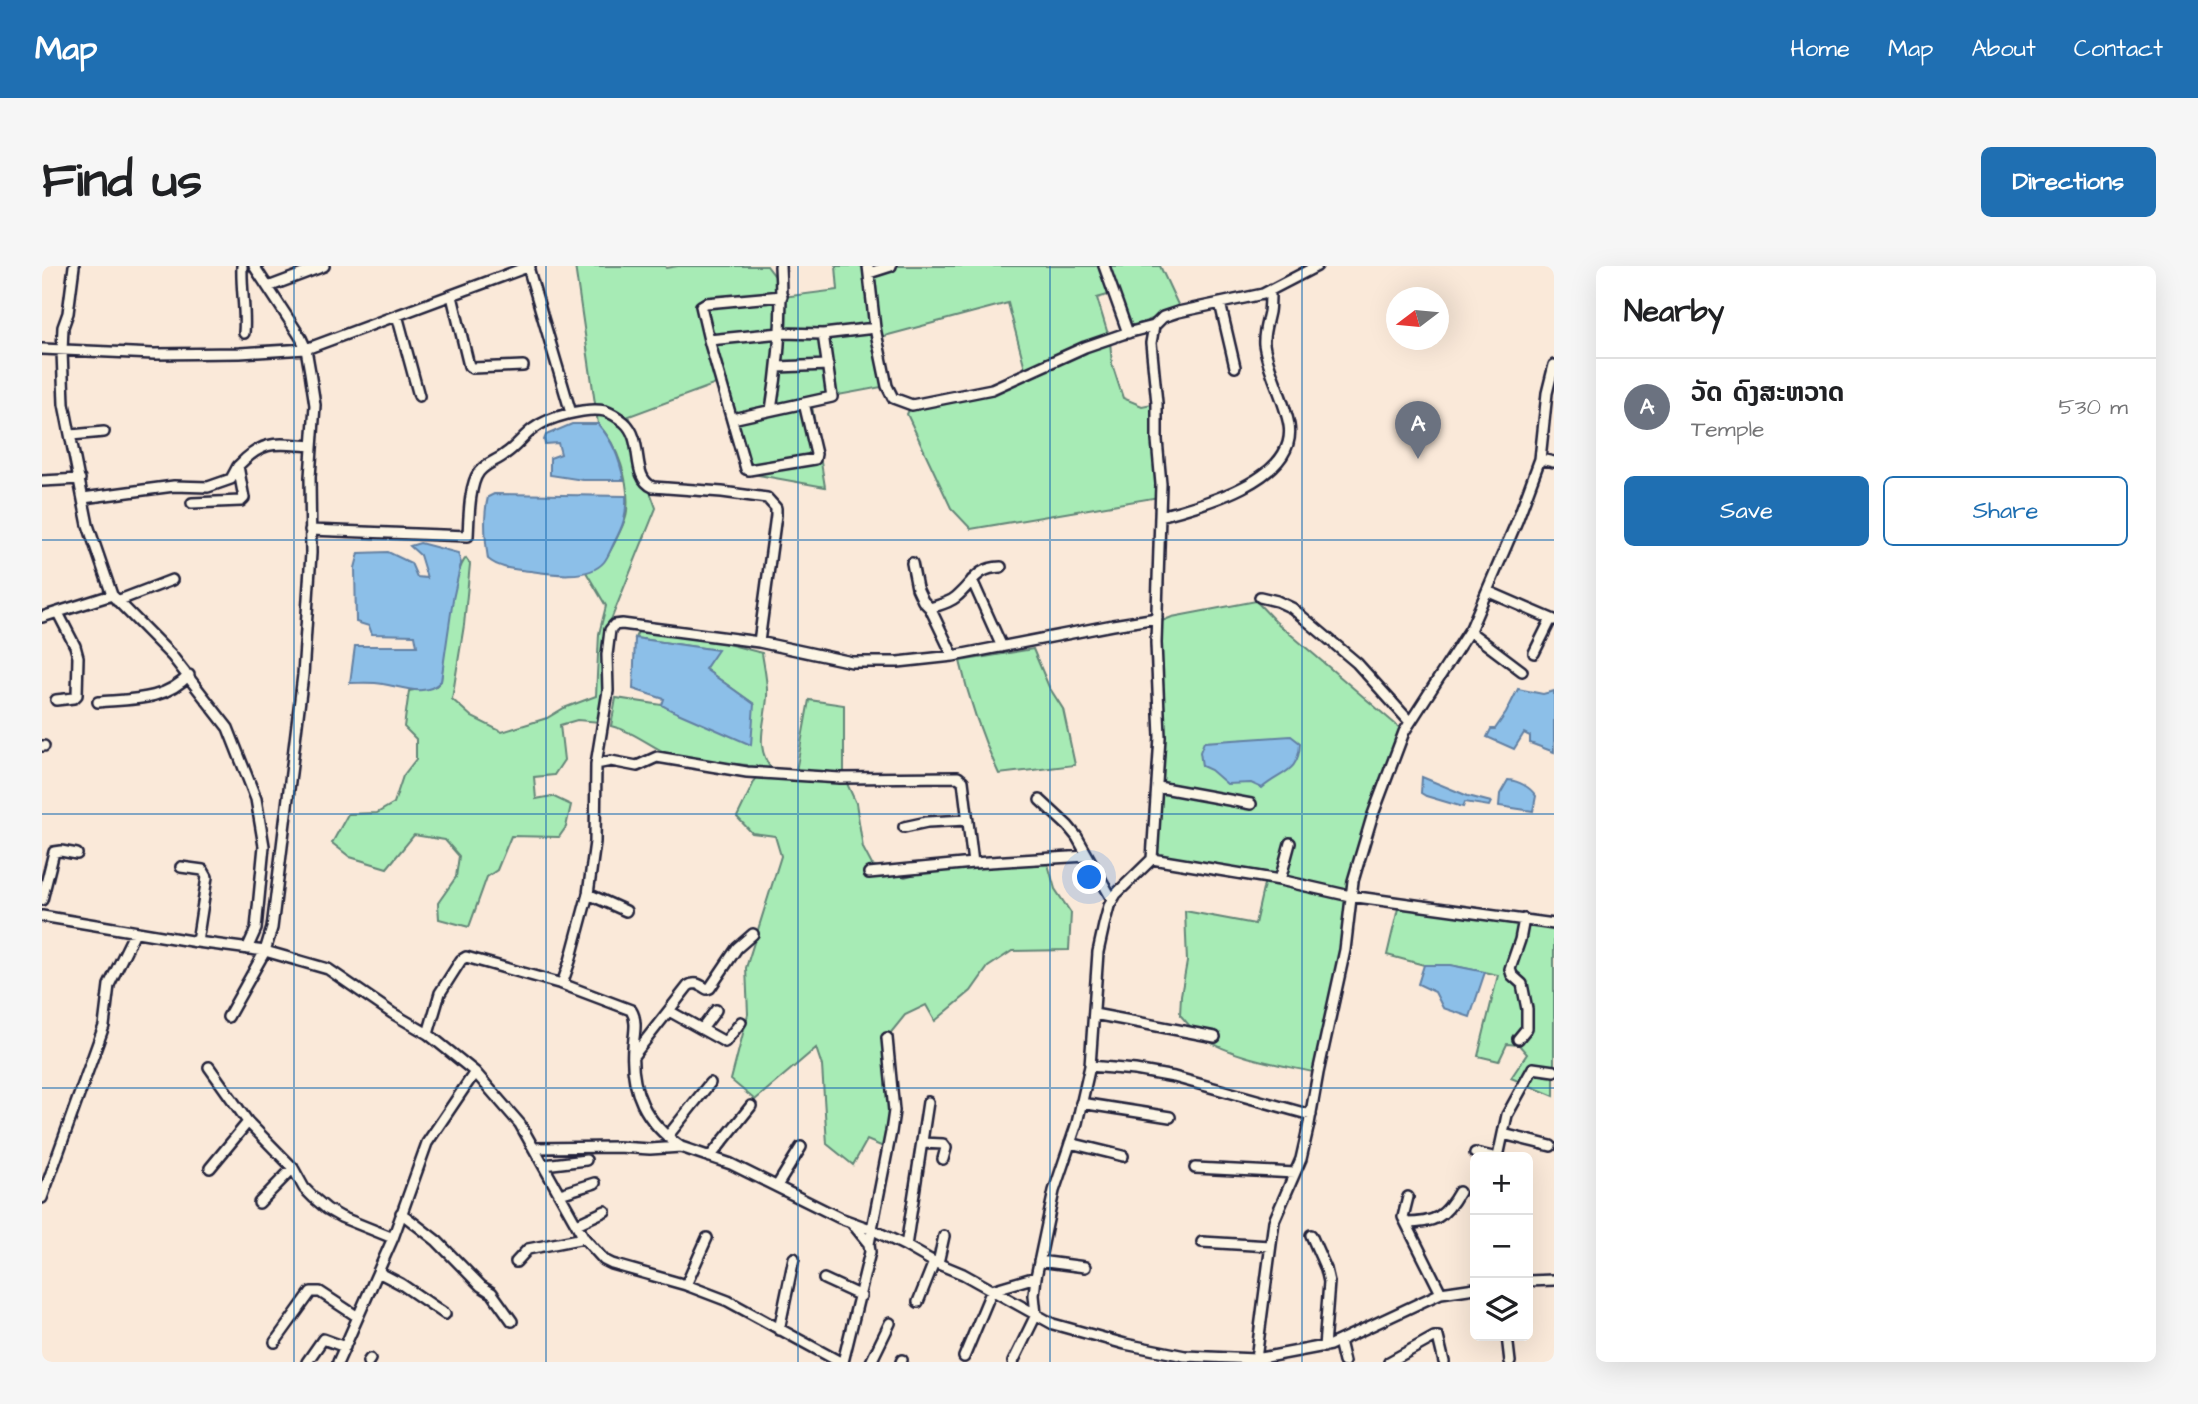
<!DOCTYPE html>
<html lang="en">
<head>
<meta charset="utf-8">
<style>
	body { margin:0; font-family:"Architects Daughter","Noto Sans Lao",sans-serif; background:#f6f6f6; color:#202124 }
	.controls { position:absolute; right:21px; bottom:21px; display:grid; overflow:hidden; border-radius:10px; box-shadow:0 7px 28px #0002 }
	.controls button { width:63px; height:63px; display:grid; place-items:center; padding:0; border:0; border-bottom:2px solid #e0e0e0; background:#fff; color:#202124; font:35px sans-serif }
	.compass { position:absolute; left:1344px; top:21px; width:63px; height:63px; border-radius:50%; background:#fff; box-shadow:0 7px 28px #0002; rotate:254deg }
	.you { position:absolute; left:1048px; top:612px; width:24px; height:24px; margin:-18px; border:5px solid #fff; border-radius:50%; background:#1a73e8; box-shadow:0 0 0 10px #1a73e833 }
	.badge { display:grid; place-items:center; width:46px; height:46px; border-radius:50%; background:#1f6fb2; color:#fff; font-size:23px; font-weight:700 }
	.pin { position:absolute; translate:-50% -58px; filter:drop-shadow(0 2px 4px #0008) }
	.pin::after { content:''; position:absolute; top:37px; width:24px; height:21px; background:inherit; clip-path:polygon(0 0,100% 0,50% 100%) }
	.list { margin:0; padding:0; list-style:none }
	h2 { display:flex; justify-content:space-between; align-items:center; height:91px; margin:0; padding:0 28px; font-size:30px }
	h2 small { font-size:23px; font-weight:400; color:#757577 }
	.list li { display:grid; grid-template-columns:46px 1fr auto; gap:21px; align-items:center; box-sizing:border-box; height:98px; padding:0 28px; border-top:2px solid #e0e0e0 }
	.list b { display:block; font-size:26px; white-space:nowrap }
	.list p { margin:0; font-size:23px; white-space:nowrap; color:#757577 }
	.list em { font-size:23px; font-style:normal; color:#757577 }
	.actions { display:flex; gap:14px; padding:21px 28px }
	.actions a { flex:1; padding:16px 0; border:2px solid #1f6fb2; border-radius:10px; text-align:center; font-size:24px; color:#1f6fb2 }
	.actions .main { background:#1f6fb2; color:#fff }
	.icon { flex:none; width:38px; height:38px; fill:none; stroke:currentColor; stroke-width:2; stroke-linecap:round; stroke-linejoin:round }
	.map { position:relative; flex:none; width:1512px; height:1096px; overflow:hidden; border-radius:10px }
	header { display:flex; align-items:center; gap:42px; box-sizing:border-box; height:98px; padding:0 35px; background:#1f6fb2; color:#fff }
	header strong { font-size:33px }
	nav { display:flex; gap:38px; margin-inline-start:auto; font-size:24px }
	.intro { display:flex; align-items:center; justify-content:space-between; box-sizing:border-box; height:168px; padding:0 42px }
	h1 { margin:0; font-size:49px }
	.button { padding:18px 32px; border-radius:10px; background:#1f6fb2; color:#fff; font-size:24px; font-weight:700 }
	main { display:flex; gap:42px; padding:0 42px }
	aside { flex:1; background:#fff; border-radius:10px; box-shadow:0 7px 28px #0002 }
	.map>svg:first-child { display:block }
	.green { fill:#a7ebb5; stroke:#648678; stroke-width:2 }
	.water { fill:#8cbfe8; stroke:#6280a3; stroke-width:2 }
	.lines { fill:none; stroke-linecap:round; stroke-linejoin:round }
	.minor-casing { stroke:#22223b; stroke-width:14 }
	.minor { stroke:#fcf5e5; stroke-width:9 }
	.grid { fill:none; stroke:#1f6fb2; stroke-width:2; stroke-opacity:0.55 }
</style>
</head>
<body>
<header>
<strong>Map</strong>
<nav><a>Home</a><a>Map</a><a>About</a><a>Contact</a></nav>
</header>
<div class="intro"><h1>Find us</h1><a class="button">Directions</a></div>
<main>
<div class="map">
<svg width="1512" height="1096" viewBox="0 0 1512 1096">
	<rect width="100%" height="100%" fill="#fae9d9"/>
	<filter id="ink" filterUnits="userSpaceOnUse"><feTurbulence type="fractalNoise" baseFrequency=".0143" numOctaves="2"/><feDisplacementMap in="SourceGraphic" scale="14" xChannelSelector="R" yChannelSelector="G"/><feConvolveMatrix kernelMatrix="1 2 1 2 8 2 1 2 1" color-interpolation-filters="sRGB"/></filter>
	<g filter="url(#ink)">
		<path class="green" d="M533,0H623L624,2L636,0H725L738,17L741,31L796,24L794,0H1118L1138,43L1088,61L1073,27L1055,32L1068,75L1070,98L1081,132L1100,140L1115,137L1117,231L929,263L909,242L865,148L870,138L950,123L984,106L966,37L835,72L845,120L769,134L783,221L699,206L679,116L587,150L599,179L606,220L614,242L567,359L563,432L558,456L535,454L518,459L522,494L512,509L492,511L494,533L510,530L529,539L524,561L517,571L469,570L455,604L445,611L427,661L397,653L396,637L414,611L417,590L403,574L372,569L345,602L308,591L290,577L306,548L335,547L352,537L361,510L374,493V473L362,461L367,425L394,420L399,415C402,392 410,306 424,292L428,298L422,359L410,433L430,451L460,466L505,452L522,442L554,430L557,368L564,340L544,306C561,301 565,291 573,276C577,266 584,256 585,245C588,215 576,180 556,158Z
			M1214,335L1233,355L1359,463L1328,549L1300,683L1275,807C1240,799 1192,792 1161,772C1152,767 1145,756 1138,749L1139,729L1145,696L1143,645L1213,658L1223,614L1108,593L1117,470L1115,357L1130,351Z
			M598,361L678,376L720,387C722,401 726,417 725,431C723,460 711,482 732,506L754,505L767,434L802,439V511L814,537L821,582L830,599L863,611L877,607L937,600L1006,598L1013,623L1029,647L1027,684L970,685L946,701L929,725L893,755L884,739L863,749L846,770L851,836L846,883L825,874L811,899L785,878L780,800L774,782L713,834L689,814L706,748L704,702L739,590L733,570L710,567L695,551L713,514L705,499C682,497 649,498 628,489C608,480 591,465 569,460L574,432L620,439L661,457L712,438L663,403L675,384L593,372Z
			M991,383L1007,421L1021,443L1033,499L957,508C940,471 927,435 918,395Z
			M1357,638L1512,661V830L1469,812L1485,788L1477,779L1465,778L1457,795L1436,790L1456,709L1408,699H1382L1345,689Z"/>
		<path class="water" d="M530,158H556C571,175 577,192 582,214H541L508,209V192L519,188L516,177L503,178L502,174L504,169Z
			M452,228L584,230C585,250 581,260 572,277C569,283 566,291 562,296C547,314 508,308 488,305C473,303 458,303 446,293C443,273 441,250 446,231Z
			M378,277L416,287L419,297L411,333L399,415C384,432 360,421 341,418C330,416 319,417 308,417L313,380H375L373,369L330,368L327,360L314,356L313,302L317,287L346,286L369,297L375,311L385,312L378,289L368,280Z
			M593,372L676,384L663,403L712,438L709,479L629,444L620,439L622,433L591,423Z
			M1476,423L1501,428L1512,425V486L1488,477V470L1482,467L1472,483L1445,471L1449,463H1453L1464,447Z
			M1249,470L1258,477C1257,507 1240,505 1220,522L1209,517L1185,518L1169,504L1160,500L1158,486L1162,476Z
			M1380,511L1426,530L1449,536L1447,540L1423,536L1421,541L1384,530L1379,527Z
			M1466,514C1477,515 1488,521 1494,530L1491,545L1457,540L1458,528Z
			M1382,699H1408L1443,706L1428,751L1401,742L1393,726L1376,718Z"/>
		<g class="lines">
			<defs>
				<path id="minor" d="M32,0L26,47L21,61L20,85L22,138L46,259L70,329L130,390L186,462L214,533L222,580L214,663L205,683
					M200,0C199,23 204,45 202,67
					M826,0L833,62L845,120L851,132L870,139L950,123L1043,81L1081,68L1112,60
					M1062,0L1086,67
					M486,1L529,147
					M827,7L849,0
					M226,21L282,0
					M410,30L427,100L430,102L481,100
					M740,30L664,37L659,40L667,74L704,203L707,204L773,193L774,188L762,137
					M1178,37L1193,101
					M355,49L377,130
					M667,74L739,67L781,68L833,62
					M0,83L112,88L198,87L264,83L488,0
					M736,101L786,99
					M729,144C737,96 741,49 738,0
					M690,153L790,131L781,68
					M29,169L62,166
					M1498,193L1512,196
					M0,215L38,213
					M41,232L132,220L166,221L189,213L196,200
					M150,237L199,235L202,232L196,200C223,172 235,178 270,180
					M1118,250C1157,240 1256,214 1247,159C1242,131 1226,106 1222,78C1221,68 1225,56 1227,46C1228,39 1228,32 1228,25
					M268,264L426,270C427,253 427,219 437,206C444,197 455,195 463,188C474,181 481,170 491,163C506,151 545,141 563,145C569,147 577,152 582,156C603,174 588,211 611,221L680,226L725,232L734,242V249L717,376
					M870,297L875,322L881,335L888,342L911,390
					M930,314L960,381
					M1445,325L1512,354
					M1218,331L1235,335L1250,342L1315,397L1368,456
					M75,335L130,314
					M888,342C897,339 907,337 914,331C932,316 933,302 959,301
					M0,351L70,329
					M1427,365L1480,405
					M1492,387L1509,353
					M14,434L32,432L35,429L36,391L33,380L16,347
					M56,436C89,433 123,435 147,409
					M0,480H2
					M554,498L569,495L595,500L615,491L705,506L798,512L916,511L921,515L931,597
					M1116,521L1209,538
					M998,534L1026,560L1035,571L1070,633
					M862,561L885,556L925,554
					M1110,593L1238,614L1308,630L1512,658
					M139,601L161,604L165,611L155,676
					M827,607L931,597L1045,590
					M1238,614L1248,577
					M546,628L584,645
					M0,634L12,586L19,585L35,588
					M0,650L155,676L223,685L286,703L350,747L386,768L433,806L478,858L542,972L562,994L570,998L644,1019L686,1035L798,1096
					M520,718L528,695L546,628L553,576L554,498L566,425L565,389L568,364L572,359L580,358L717,376L810,396H856L911,390L1071,359L1115,352
					M627,745L683,776L699,756
					M1052,748L1173,771
					M186,751L223,685L230,662L261,409L269,287L268,211L273,139L268,106L264,83L259,72L212,0
					M660,763L674,744
					M386,768L398,727L419,694L424,691L520,718L589,744C596,755 592,768 591,781C588,825 603,856 639,881
					M1476,773L1485,762V743L1480,718L1470,709L1468,703L1478,674L1482,653
					M592,789L646,720C653,715 658,719 665,723L668,722L695,682L711,668
					M1048,800L1093,804L1132,811L1269,849
					M167,801L206,856L251,902L262,922L272,932L285,943L299,951L351,972
					M1039,837L1128,851
					M1461,868L1509,880
					M625,871L668,817
					M880,877L901,878L904,882L901,893
					M1028,877L1081,890
					M492,882L576,881L608,883L639,881L689,898L798,952L831,964L864,980L892,996L921,1008L1011,1058L1083,1078L1143,1090L1214,1093L1232,955L1259,893L1267,858L1276,807L1303,684L1311,615L1330,551L1362,466L1429,362L1475,255L1498,193L1505,127L1512,99
					M1433,887L1451,891
					M668,891L709,840
					M1456,891L1465,849L1491,802L1512,805
					M502,899L544,894
					M168,902L206,856
					M1153,902L1253,907
					M735,920L759,881
					M518,928L553,917
					M1366,931L1361,951L1399,1027
					M0,932L62,760L67,719L93,666
					M217,937L251,902
					M359,947L395,975L439,1020L450,1027L470,1055
					M1364,957C1393,957 1403,951 1417,926
					M535,958L563,945
					M1269,969L1284,1003L1287,1016L1282,1081
					M1160,976L1228,980
					M827,978L849,866L852,845L845,772
					M864,980L886,836
					M997,995L1043,1001
					M474,996L486,983L542,972
					M896,997L902,970
					M336,1006L359,1018L403,1048
					M782,1013L819,1030
					M1486,1015L1512,1014
					M644,1019L665,972
					M876,1036L892,996
					M737,1064L752,992
					M1465,1070L1468,1096
					M1297,1075L1302,1096
					M233,1076L269,1026H278L316,1051
					M922,1091L950,1024L994,1011
					M1214,1093L1288,1079L1399,1027L1433,1022
					M265,1096L281,1073L303,1081
					M296,1096L351,972L385,877L433,806
					M326,1096L328,1093
					M801,1096L828,986L827,978L810,957
					M829,1096L848,1057
					M859,1096L860,1094
					M971,1096L994,1049L992,1029L994,1011L1012,925L1035,857L1048,800L1056,686L1062,659L1067,640L1074,628L1110,593L1118,471L1114,377L1119,218L1115,174V137L1109,77L1112,60L1121,51L1136,46L1221,28L1275,0
					M1347,1096L1392,1071H1396L1402,1096"/>
			</defs>
			<use href="#minor" class="minor-casing"/>
			<use href="#minor" class="minor"/>
		</g>
	</g>
	<path class="grid" d="M252,0V1096M504,0V1096M756,0V1096M1008,0V1096M1260,0V1096M0,274H1512M0,548H1512M0,822H1512"/>
</svg>
<div class="controls">
<button>+</button>
<button>−</button>
<button><svg class="icon" aria-label="layers" viewBox="0 0 24 24"><path d="M12 4l9 5-9 5-9-5zM3 14l9 5 9-5"/></svg></button>
</div>
<svg class="compass" viewBox="-18 -18 36 36"><path d="M0-13l5 13h-10z" fill="#e53935"/><path d="M0 13l5-13h-10z" fill="#757577"/></svg>
<div class="you"></div>
<div class="pin badge" style="left:1376px;top:193px;background:#6b7280">A</div>
</div>
<aside>
<h2>Nearby<small></small></h2>
<ul class="list">
<li><span class="badge" style="background:#6b7280">A</span><div><b>ວັດ ດົງສະຫວາດ</b><p>Temple</p></div><em>530 m</em></li>
</ul>
<div class="actions"><a class="main">Save</a><a>Share</a></div>
</aside>
</main>
</body>
</html>
